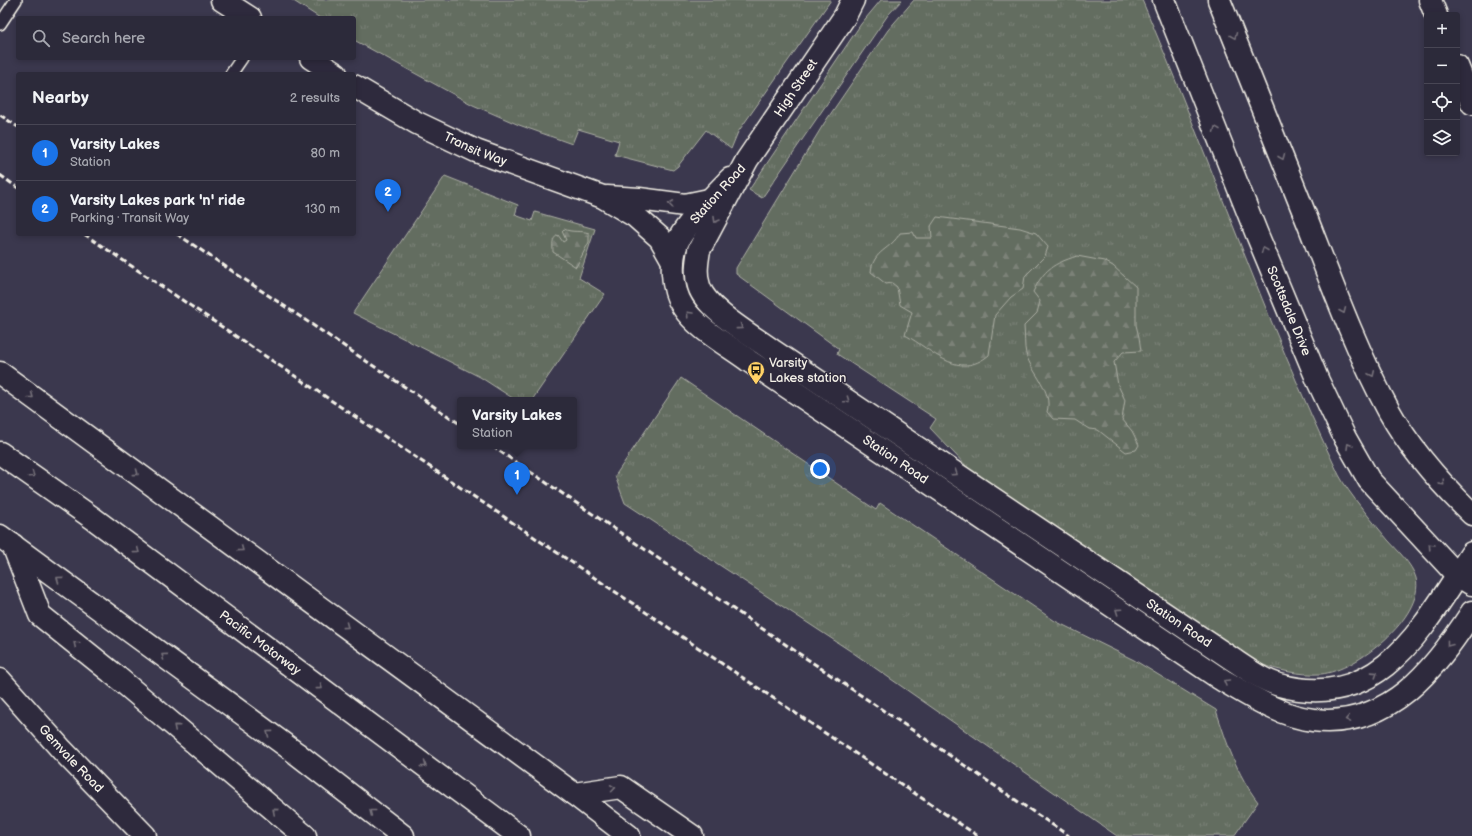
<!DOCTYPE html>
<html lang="en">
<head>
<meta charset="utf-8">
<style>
	body { margin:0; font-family:"Balsamiq Sans",sans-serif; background:#343242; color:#f1f3f6 }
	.controls { position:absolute; right:12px; top:12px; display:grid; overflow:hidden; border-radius:4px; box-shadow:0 2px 6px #0003 }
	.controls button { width:36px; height:36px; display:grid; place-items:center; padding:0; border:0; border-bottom:1px solid #484654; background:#2c2a3a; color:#f1f3f6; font:20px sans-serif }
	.you { position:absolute; left:820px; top:469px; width:14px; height:14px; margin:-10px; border:3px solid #fff; border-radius:50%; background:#1a73e8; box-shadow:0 0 0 6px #1a73e833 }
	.badge { display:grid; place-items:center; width:26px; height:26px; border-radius:50%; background:#1a73e8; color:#fff; font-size:13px; font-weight:700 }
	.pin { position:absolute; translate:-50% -33px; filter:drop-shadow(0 1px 2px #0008) }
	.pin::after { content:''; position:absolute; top:21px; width:14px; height:12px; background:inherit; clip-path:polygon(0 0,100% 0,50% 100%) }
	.popup { position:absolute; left:457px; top:397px; width:120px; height:52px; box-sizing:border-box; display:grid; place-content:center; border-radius:4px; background:#2c2a3a; filter:drop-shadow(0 1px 3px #0005); font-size:13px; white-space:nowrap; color:#a6a7af }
	.popup b { font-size:15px; color:#f1f3f6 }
	.popup::after { content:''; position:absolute; left:50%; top:100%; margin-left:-8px; border:8px solid transparent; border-top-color:#2c2a3a }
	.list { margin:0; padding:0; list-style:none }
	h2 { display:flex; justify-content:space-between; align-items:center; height:52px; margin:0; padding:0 16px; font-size:17px }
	h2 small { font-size:13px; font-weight:400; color:#a6a7af }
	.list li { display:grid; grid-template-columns:26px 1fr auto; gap:12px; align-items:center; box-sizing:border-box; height:56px; padding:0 16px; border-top:1px solid #484654 }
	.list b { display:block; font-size:15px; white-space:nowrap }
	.list p { margin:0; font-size:13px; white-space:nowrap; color:#a6a7af }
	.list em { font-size:13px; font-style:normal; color:#a6a7af }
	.icon { flex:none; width:22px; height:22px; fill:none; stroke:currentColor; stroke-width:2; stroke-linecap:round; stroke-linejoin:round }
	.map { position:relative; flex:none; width:1472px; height:836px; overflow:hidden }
	.search { position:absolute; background:#2c2a3a; box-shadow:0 2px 6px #0003; left:16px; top:16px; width:340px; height:44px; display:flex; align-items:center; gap:10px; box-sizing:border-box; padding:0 14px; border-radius:4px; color:#a6a7af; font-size:15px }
	.panel { position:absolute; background:#2c2a3a; box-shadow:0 2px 6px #0003; left:16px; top:72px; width:340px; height:164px; border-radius:4px }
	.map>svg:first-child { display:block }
	.grass { fill:url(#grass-tufts); stroke:#acafa4 }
	.forest { fill:url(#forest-firs); stroke:#acafa4 }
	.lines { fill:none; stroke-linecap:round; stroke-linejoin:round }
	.lane-casing { stroke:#f4f1e8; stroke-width:14 }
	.street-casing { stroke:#f4f1e8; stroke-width:25 }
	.secondary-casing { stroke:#f4f1e8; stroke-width:25 }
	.highway-casing { stroke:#f4f1e8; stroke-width:25 }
	.lane { stroke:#2f2a3d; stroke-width:11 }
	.street { stroke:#2f2a3d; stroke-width:22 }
	.secondary { stroke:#2f2a3d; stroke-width:22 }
	.highway { stroke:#2f2a3d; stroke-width:22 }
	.rail { stroke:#f4f1e8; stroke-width:3; stroke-dasharray:6 3; stroke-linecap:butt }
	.oneway { stroke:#747079 }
	.labels { text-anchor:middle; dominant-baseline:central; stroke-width:3; stroke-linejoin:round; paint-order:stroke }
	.street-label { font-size:13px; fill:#f4f1e8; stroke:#2f2a3d }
	.poi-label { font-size:13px; fill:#f4f1e8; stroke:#2f2a3d; text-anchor:start }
</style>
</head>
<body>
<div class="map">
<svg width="1472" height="836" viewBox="0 0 1472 836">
	<defs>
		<pattern id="grass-tufts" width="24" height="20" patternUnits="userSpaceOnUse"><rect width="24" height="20" fill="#646d61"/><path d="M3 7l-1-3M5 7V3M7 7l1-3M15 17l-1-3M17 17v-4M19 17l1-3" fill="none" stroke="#7b8278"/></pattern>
		<pattern id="forest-firs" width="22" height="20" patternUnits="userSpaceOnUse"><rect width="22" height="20" fill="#646d61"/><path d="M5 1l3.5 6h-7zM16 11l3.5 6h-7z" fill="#7b8278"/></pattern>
	</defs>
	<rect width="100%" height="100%" fill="#3b384e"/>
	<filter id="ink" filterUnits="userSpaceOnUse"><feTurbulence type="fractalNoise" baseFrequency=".025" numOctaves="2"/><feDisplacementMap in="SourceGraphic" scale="8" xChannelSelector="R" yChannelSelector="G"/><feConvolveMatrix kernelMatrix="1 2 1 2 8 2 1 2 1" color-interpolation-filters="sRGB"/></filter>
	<g filter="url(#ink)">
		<path class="grass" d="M292,0H831L738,132L731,149L706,130L678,166L673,170L615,155L619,141L578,129L572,144L519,125L473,105L354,40V18H320Z
			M881,0H902L888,15L762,198L749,190L861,24Z
			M914,0H1142C1210,158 1265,321 1339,475C1349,494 1374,523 1388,540C1397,550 1412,564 1416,578C1425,617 1356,671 1321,674C1299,675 1279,671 1258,663L970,470L930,428L936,419L837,354L839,349L736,274V268L823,125L888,30Z
			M445,176L518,205L515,215L532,221L535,212L595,229L579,278L605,294L532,400L514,399L480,377L353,313Z
			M681,378L876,510L880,503L1055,621L1134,660L1216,710C1227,743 1236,773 1258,802L1234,836H1117L852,652L625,503L615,476Z"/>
		<path class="forest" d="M937,217L1020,228L1036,233L1048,247L1045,256L1025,276L1023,289L1011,297L995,315L989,355C958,381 933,350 905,335L912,312L900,305L897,287L892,283L886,284L871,272C873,250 891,250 900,233L913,232L916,238H932L931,226Z
			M564,229C572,233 580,230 589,233V242L576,267L553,252C553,245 551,239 558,235L563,242L566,240L562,231Z
			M1077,256L1104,261L1113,266L1136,287V325L1139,337L1141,351L1123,352L1114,362L1118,385L1125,400L1122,419L1132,431L1139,445L1136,450L1126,452L1098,430L1089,429L1075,420L1053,419L1047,412C1053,390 1032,374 1026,354C1024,346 1025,335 1024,326L1037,313L1040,301L1033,292C1044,269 1053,264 1077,256Z"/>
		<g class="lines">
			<defs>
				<path id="lane" d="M0,24L16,0
					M231,74L242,58"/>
				<g id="street">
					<path d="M222,0L250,18"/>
					<path id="s1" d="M853,0L845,16L747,160L699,250C697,262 695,274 699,286C706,310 753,336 773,351L1232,659C1247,669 1262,680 1279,685C1382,713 1424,624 1472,553"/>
					<path d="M1430,0L1436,15"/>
					<path d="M311,58L336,74"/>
					<path d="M1457,66L1472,103"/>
					<path id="s2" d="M354,86L417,123L476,151L603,197L635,216L660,238L673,261"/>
					<path id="s3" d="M730,179C713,197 693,216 680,237C669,256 671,289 683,307C696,328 729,346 749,361L1219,678C1248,695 1280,716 1313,720C1389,729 1435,669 1472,612"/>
					<path d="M607,197L639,199L685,205L709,200"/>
				</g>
				<g id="secondary">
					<path id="s4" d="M1164,0L1256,232L1318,381L1345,438L1369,480L1457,575L1472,584"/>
					<path d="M1219,0C1249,75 1279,150 1309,225C1333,287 1357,352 1389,411C1410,449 1441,484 1472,514"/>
					<path id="s5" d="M0,680L62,750L145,836"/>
					<path d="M574,794L621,787L692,836"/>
				</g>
				<g id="highway">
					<path d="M0,373L574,794L629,836"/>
					<path id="s6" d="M0,453L94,519L519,836"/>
					<path d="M0,536L296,753L403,836"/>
					<path d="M13,545L40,615L111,672L305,836"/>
				</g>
			</defs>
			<use href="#lane" class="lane-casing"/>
			<use href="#street" class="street-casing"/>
			<use href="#secondary" class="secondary-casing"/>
			<use href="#highway" class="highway-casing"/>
			<use href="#lane" class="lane"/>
			<use href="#street" class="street"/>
			<use href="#secondary" class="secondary"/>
			<use href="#highway" class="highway"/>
			<path class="rail" d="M0,115L18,127
				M0,175L18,188
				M84,234L978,836
				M177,234L460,424
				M492,446L1069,836"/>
		</g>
		<defs><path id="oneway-chevron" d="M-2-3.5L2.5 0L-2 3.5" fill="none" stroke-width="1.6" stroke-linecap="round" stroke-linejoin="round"/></defs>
		<g class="oneway">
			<use href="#oneway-chevron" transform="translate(1234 36) rotate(68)"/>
			<use href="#oneway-chevron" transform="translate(1216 129) rotate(-112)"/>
			<use href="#oneway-chevron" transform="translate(1282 157) rotate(68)"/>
			<use href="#oneway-chevron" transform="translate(671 204) rotate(-172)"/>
			<use href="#oneway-chevron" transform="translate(716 220) rotate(120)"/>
			<use href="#oneway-chevron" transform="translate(1264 250) rotate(-112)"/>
			<use href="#oneway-chevron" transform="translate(1343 311) rotate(67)"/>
			<use href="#oneway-chevron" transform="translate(689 314) rotate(-133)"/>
			<use href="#oneway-chevron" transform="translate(740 327) rotate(36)"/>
			<use href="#oneway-chevron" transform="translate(1372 374) rotate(65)"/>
			<use href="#oneway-chevron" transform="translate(31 396) rotate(37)"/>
			<use href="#oneway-chevron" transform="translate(847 400) rotate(34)"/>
			<use href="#oneway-chevron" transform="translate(1349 446) rotate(-120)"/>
			<use href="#oneway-chevron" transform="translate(136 473) rotate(36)"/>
			<use href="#oneway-chevron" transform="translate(955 473) rotate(34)"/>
			<use href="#oneway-chevron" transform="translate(32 475) rotate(35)"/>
			<use href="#oneway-chevron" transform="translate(1442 483) rotate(47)"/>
			<use href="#oneway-chevron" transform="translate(1431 546) rotate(-133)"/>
			<use href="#oneway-chevron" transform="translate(241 549) rotate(36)"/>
			<use href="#oneway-chevron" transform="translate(137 551) rotate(37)"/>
			<use href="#oneway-chevron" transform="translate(59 579) rotate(-144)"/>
			<use href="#oneway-chevron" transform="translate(1118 611) rotate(-146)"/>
			<use href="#oneway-chevron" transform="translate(346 626) rotate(36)"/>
			<use href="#oneway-chevron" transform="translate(76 644) rotate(-141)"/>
			<use href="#oneway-chevron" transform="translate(1449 644) rotate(128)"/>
			<use href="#oneway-chevron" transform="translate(164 656) rotate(-144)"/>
			<use href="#oneway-chevron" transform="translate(1375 674) rotate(-33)"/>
			<use href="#oneway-chevron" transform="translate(1226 682) rotate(-150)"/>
			<use href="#oneway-chevron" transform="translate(320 687) rotate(37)"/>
			<use href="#oneway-chevron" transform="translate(1348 719) rotate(170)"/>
			<use href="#oneway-chevron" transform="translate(176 727) rotate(-140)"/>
			<use href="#oneway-chevron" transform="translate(269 733) rotate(-144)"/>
			<use href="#oneway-chevron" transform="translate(424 765) rotate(37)"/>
			<use href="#oneway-chevron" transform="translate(613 788) rotate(-8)"/>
			<use href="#oneway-chevron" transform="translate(275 811) rotate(-140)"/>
			<use href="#oneway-chevron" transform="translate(372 812) rotate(-142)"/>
		</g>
	</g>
	<defs>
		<symbol id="bus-pin" viewBox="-11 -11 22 30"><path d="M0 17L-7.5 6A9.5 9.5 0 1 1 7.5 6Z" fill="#ffd166" stroke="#2f2a3d"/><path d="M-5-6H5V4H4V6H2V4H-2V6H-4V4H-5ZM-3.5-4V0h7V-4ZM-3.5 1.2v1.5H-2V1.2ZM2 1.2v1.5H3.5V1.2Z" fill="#111"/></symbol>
	</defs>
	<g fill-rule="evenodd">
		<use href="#bus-pin" x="746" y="360" width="20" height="27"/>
	</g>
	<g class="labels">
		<g class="street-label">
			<text transform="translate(796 88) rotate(-56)">High Street</text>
			<text stroke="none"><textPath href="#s2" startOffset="137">Transit Way</textPath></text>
			<text transform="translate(718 194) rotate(-48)">Station Road</text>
			<text stroke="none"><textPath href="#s4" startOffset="335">Scottsdale Drive</textPath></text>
			<text stroke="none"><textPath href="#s3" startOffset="412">Station Road</textPath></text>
			<text stroke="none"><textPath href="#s1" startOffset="919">Station Road</textPath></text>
			<text stroke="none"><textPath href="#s6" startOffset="322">Pacific Motorway</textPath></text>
			<text stroke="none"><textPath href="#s5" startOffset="106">Gemvale Road</textPath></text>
		</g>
		<g class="poi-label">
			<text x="769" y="363">Varsity<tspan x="769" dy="15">Lakes station</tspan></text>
		</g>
	</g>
</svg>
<div class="controls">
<button>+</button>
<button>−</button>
<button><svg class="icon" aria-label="locate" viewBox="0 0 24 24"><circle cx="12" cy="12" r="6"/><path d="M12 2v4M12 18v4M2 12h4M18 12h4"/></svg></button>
<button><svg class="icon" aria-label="layers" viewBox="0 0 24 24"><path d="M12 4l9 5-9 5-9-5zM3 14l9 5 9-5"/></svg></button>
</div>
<div class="you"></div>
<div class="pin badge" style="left:517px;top:495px">1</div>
<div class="popup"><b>Varsity Lakes</b>Station</div>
<div class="pin badge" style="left:388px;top:212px">2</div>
<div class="search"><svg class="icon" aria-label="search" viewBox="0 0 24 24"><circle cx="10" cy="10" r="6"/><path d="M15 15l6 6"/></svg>Search here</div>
<section class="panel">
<h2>Nearby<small>2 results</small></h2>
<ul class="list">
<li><span class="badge">1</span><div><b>Varsity Lakes</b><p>Station</p></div><em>80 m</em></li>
<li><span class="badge">2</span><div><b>Varsity Lakes park 'n' ride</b><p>Parking · Transit Way</p></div><em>130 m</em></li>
</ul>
</section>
</div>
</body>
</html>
